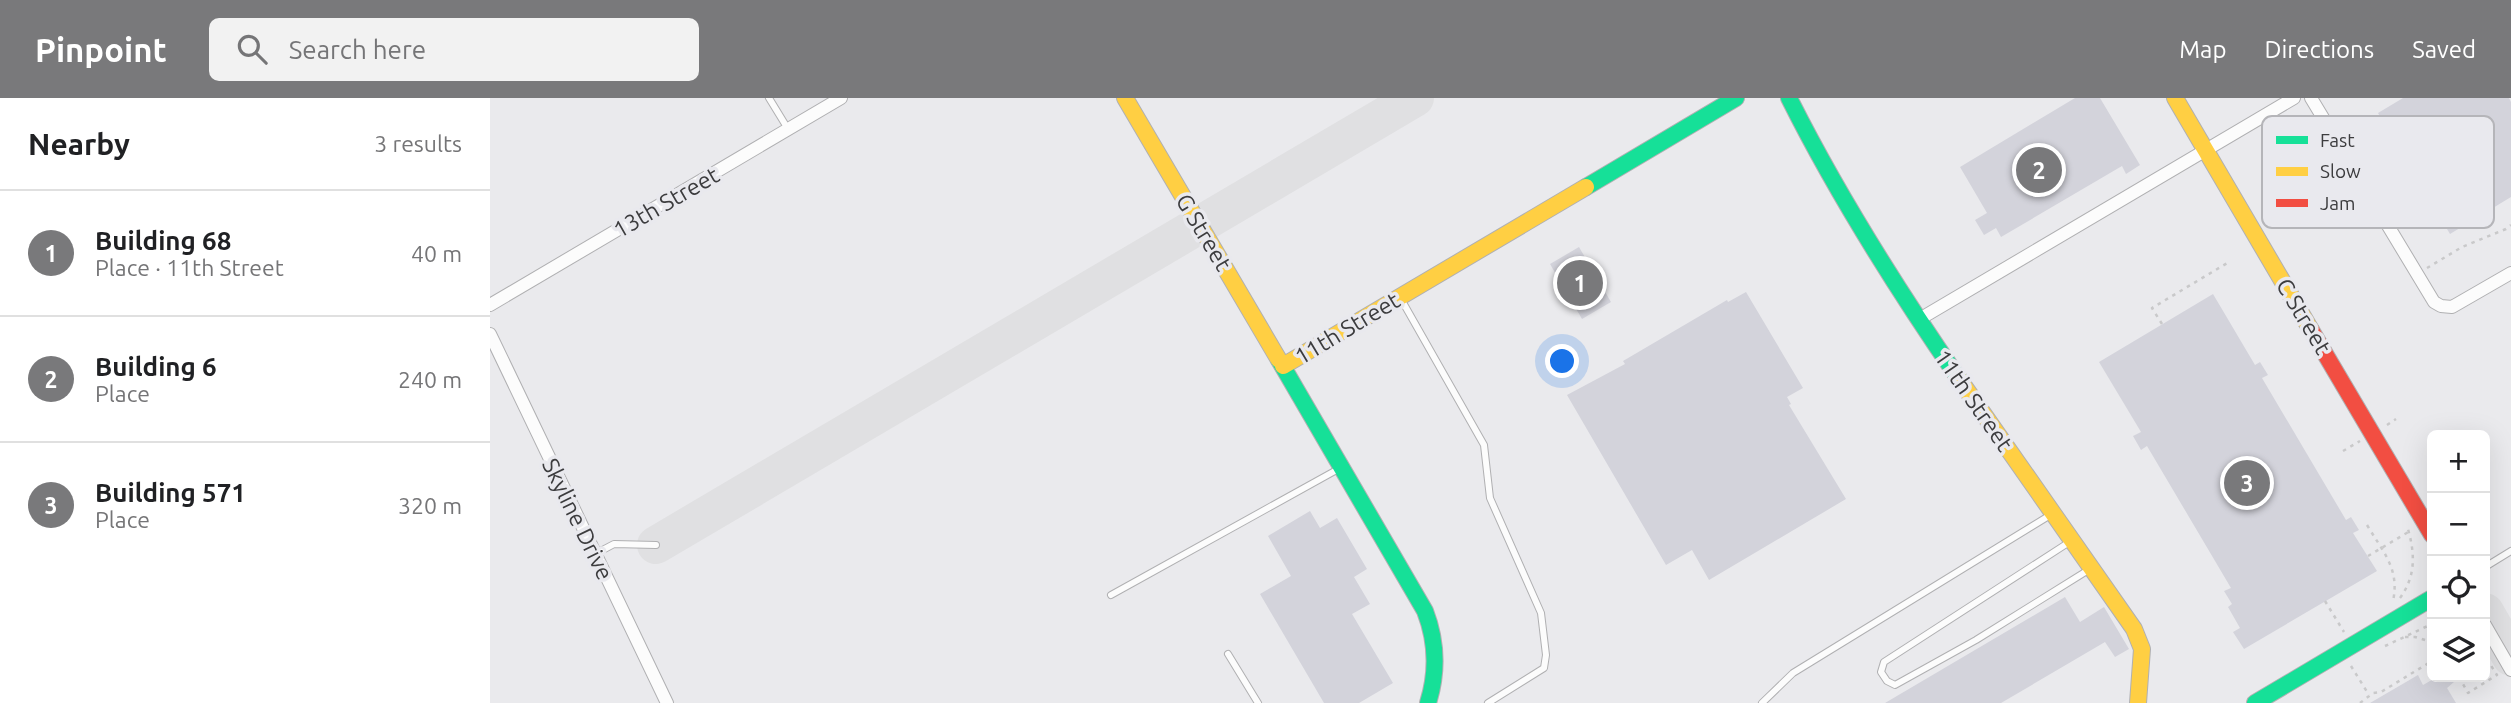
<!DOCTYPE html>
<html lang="en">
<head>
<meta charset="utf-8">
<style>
	body { margin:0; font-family:Ubuntu,sans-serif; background:#f2f2f2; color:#202124 }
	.controls { position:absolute; right:21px; bottom:21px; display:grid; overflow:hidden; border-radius:10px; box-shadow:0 7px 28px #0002 }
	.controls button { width:63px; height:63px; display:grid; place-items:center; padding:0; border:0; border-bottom:2px solid #e0e0e0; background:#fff; color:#202124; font:35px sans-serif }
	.you { position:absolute; left:1073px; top:264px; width:24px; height:24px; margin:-18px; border:5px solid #fff; border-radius:50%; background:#1a73e8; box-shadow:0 0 0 10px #1a73e833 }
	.badge { display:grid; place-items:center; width:46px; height:46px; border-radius:50%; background:#79797b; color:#fff; font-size:23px; font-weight:700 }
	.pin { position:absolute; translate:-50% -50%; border:4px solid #fff; box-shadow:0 2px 7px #0006 }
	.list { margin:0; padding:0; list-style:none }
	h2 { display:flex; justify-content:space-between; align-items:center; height:91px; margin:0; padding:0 28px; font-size:30px }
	h2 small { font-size:23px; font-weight:400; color:#757577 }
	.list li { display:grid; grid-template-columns:46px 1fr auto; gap:21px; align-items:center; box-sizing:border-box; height:126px; padding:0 28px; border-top:2px solid #e0e0e0 }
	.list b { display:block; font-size:26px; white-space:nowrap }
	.list p { margin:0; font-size:23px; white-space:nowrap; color:#757577 }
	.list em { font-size:23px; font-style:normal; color:#757577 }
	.icon { flex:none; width:38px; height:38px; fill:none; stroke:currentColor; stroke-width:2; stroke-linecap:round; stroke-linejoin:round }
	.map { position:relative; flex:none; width:2021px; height:605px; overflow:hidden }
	header { display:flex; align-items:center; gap:42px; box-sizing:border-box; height:98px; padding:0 35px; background:#79797b; color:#fff }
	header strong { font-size:33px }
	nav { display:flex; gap:38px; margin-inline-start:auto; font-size:24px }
	.search { width:490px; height:63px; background:#f2f2f2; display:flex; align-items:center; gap:18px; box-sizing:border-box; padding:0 24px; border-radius:10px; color:#757577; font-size:26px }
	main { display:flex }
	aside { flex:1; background:#fff }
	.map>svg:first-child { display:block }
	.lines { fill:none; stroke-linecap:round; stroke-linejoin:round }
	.taxiway { stroke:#e0e0e2; stroke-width:38 }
	.building { fill:#d3d3db }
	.lane-casing { stroke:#b0b0b2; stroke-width:8 }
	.street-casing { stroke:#b0b0b2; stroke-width:14 }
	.fast-casing { stroke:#b0b0b2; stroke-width:18 }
	.slow-casing { stroke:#b0b0b2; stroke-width:18 }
	.jam-casing { stroke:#b0b0b2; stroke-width:18 }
	.path { stroke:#c9c9ca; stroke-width:2.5; stroke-dasharray:3.5 5; stroke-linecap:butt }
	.lane { stroke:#fcfcfc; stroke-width:6 }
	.street { stroke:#fcfcfc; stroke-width:12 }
	.fast { stroke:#16e098; stroke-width:16 }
	.slow { stroke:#ffcf43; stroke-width:16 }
	.jam { stroke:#f24e42; stroke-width:16 }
	.labels { text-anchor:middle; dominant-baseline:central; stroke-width:7; stroke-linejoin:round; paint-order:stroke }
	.street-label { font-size:23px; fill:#3c3c3e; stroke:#e9e9ee }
	.key { fill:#e9e9ee; stroke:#b5b5b9; stroke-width:2 }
	.key-label { font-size:19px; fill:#3c3c3e }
</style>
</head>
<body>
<header>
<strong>Pinpoint</strong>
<div class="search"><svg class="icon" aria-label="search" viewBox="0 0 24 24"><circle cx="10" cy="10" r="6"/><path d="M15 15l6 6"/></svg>Search here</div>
<nav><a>Map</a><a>Directions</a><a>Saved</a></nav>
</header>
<main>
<aside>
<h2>Nearby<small>3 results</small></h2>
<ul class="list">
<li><span class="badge">1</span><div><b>Building 68</b><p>Place · 11th Street</p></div><em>40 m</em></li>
<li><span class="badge">2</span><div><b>Building 6</b><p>Place</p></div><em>240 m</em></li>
<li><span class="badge">3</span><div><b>Building 571</b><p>Place</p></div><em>320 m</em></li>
</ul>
</aside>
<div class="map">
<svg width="2021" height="605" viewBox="0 0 2021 605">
	<rect width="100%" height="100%" fill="#eaeaed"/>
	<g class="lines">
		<path class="taxiway" d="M166,447L925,0
			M1995,514L2021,559"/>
	</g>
	<path class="building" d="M1585,0H1610L1650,67L1636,76L1632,68L1511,139L1506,130L1494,137L1485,122L1497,115L1470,69Z
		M1913,0H2019L2021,4V99L1960,136L1939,101L1933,105L1929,98L1935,94L1912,57L1907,61L1902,53L1908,50L1888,15Z
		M1089,149L1121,204L1092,221L1060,166Z
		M1256,194L1313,290L1297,299L1301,306L1299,307L1356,401L1219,482L1202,452L1176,467L1077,297L1135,266L1133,263L1237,202L1238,204Z
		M1723,196L1765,267L1770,264L1778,277L1772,280L1856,422L1861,419L1869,432L1863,435L1887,473L1754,551L1743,534L1750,530L1738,509L1742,506L1734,493L1741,490L1657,348L1651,352L1643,338L1651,334L1609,264Z
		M820,413L830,430L847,420L877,471L864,479L880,506L862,516L903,585L869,605H834L770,496L801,478L778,438Z
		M1575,499L1590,524L1614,509L1639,551L1625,559L1615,544L1511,605H1395Z
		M1928,577L1933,587L1947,579H1963L1964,584L1957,590L1966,605H1880Z"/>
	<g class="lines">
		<defs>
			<path id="lane" d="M279,0L298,31
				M911,201L994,347L1000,400L1051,515L1056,557L1054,570L998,605
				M1581,443L1394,564L1391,574L1397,583L1405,587L1486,542L1600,471
				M105,456L124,446L166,447
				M1995,469L2021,453
				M621,497L852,369
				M738,556L768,605
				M1272,605L1303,575L1562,416"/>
			<path id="street" d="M1821,0L1944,204L1951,208L1962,209L2021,175
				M0,207L351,0
				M1428,222L1804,0
				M0,236L177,605
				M1995,527L2021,572"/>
			<path id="fast" d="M1299,0C1348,98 1407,191 1469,281
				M1096,89L1246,0
				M789,262L935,513C947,544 948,573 938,605
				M1765,605L1942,500"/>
			<path id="slow" d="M635,0L789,262
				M1685,0L1821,232
				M793,268L1096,89
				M1469,281L1644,531L1652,551L1648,605"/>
			<path id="jam" d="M1821,232L1942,437"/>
		</defs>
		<use href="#lane" class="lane-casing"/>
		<use href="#street" class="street-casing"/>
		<use href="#fast" class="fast-casing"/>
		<use href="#slow" class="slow-casing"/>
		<use href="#jam" class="jam-casing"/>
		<path class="path" d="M1893,94L1923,75
			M1937,170L1972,149L2016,131L2021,127
			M1672,226L1662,210L1739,164
			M1897,327L1906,321
			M1853,353L1870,343
			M1877,427C1893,454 1910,471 1903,503
			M1878,458L1920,433
			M1910,500C1926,478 1925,456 1918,431
			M1835,503L1854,534
			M1915,539H1925L1942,544
			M1895,548L1942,526
			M1861,568L1879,597
			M1969,579L1978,595L2007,577L1995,558
			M1870,605L1883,595L1891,594L1942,563"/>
		<use href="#lane" class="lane"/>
		<use href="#street" class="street"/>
		<use href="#fast" class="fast"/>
		<use href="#slow" class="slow"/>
		<use href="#jam" class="jam"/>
	</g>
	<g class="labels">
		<g class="street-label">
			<text transform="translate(176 104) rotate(-30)">13th Street</text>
			<text transform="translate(714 134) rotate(59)">G Street</text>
			<text transform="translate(1814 218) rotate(59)">C Street</text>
			<text transform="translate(857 230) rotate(-31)">11th Street</text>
			<text transform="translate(1484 302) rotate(55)">11th Street</text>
			<text transform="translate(88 421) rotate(64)">Skyline Drive</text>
		</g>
	</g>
	<rect x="1772" y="18" width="232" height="112" rx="10" class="key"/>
	<rect x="1786" y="38" width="32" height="8" fill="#16e098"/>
	<rect x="1786" y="69" width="32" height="9" fill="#ffcf43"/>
	<rect x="1786" y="101" width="32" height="8" fill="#f24e42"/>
	<g class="key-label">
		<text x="1830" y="49">Fast</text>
		<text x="1830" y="80">Slow</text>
		<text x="1830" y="112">Jam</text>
	</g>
</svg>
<div class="controls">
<button>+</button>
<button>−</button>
<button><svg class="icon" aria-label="locate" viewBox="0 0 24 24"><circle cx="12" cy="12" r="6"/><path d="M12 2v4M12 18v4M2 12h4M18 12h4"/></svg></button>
<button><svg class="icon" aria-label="layers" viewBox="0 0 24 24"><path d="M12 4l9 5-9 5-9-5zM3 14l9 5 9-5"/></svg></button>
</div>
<div class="you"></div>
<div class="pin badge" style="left:1090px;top:185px">1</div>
<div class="pin badge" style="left:1549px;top:72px">2</div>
<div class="pin badge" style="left:1757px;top:385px">3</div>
</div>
</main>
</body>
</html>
